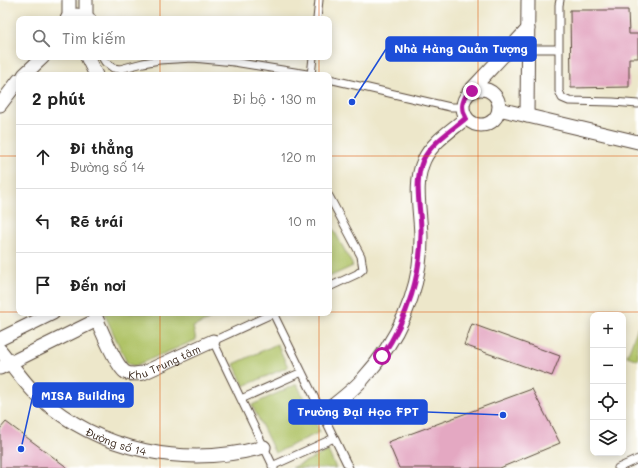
<!DOCTYPE html>
<html lang="vi">
<head>
<meta charset="utf-8">
<style>
	body { margin:0; font-family:Mali,sans-serif; background:#f2f2f2; color:#222 }
	.controls { position:absolute; right:12px; bottom:12px; display:grid; overflow:hidden; border-radius:8px; box-shadow:0 2px 10px #0003 }
	.controls button { width:36px; height:36px; display:grid; place-items:center; padding:0; border:0; border-bottom:1px solid #e0e0e0; background:#fff; color:#222; font:20px sans-serif }
	.stop { position:absolute; width:12px; height:12px; margin:-9px; border:3px solid #b5179e; border-radius:50%; background:#fff }
	.stop.end { background:#b5179e; border-color:#fff; box-shadow:0 1px 4px #0008 }
	.list { margin:0; padding:0; list-style:none }
	h2 { display:flex; justify-content:space-between; align-items:center; height:52px; margin:0; padding:0 16px; font-size:17px }
	h2 small { font-size:13px; font-weight:400; color:#767676 }
	.list li { display:grid; grid-template-columns:26px 1fr auto; gap:12px; align-items:center; box-sizing:border-box; height:64px; padding:0 16px; border-top:1px solid #e0e0e0 }
	.list b { display:block; font-size:15px; white-space:nowrap }
	.list p { margin:0; font-size:13px; white-space:nowrap; color:#767676 }
	.list em { font-size:13px; font-style:normal; color:#767676 }
	.icon { flex:none; width:22px; height:22px; fill:none; stroke:currentColor; stroke-width:2; stroke-linecap:round; stroke-linejoin:round }
	.map { position:relative; flex:none; width:638px; height:468px; overflow:hidden }
	.search { position:absolute; background:#fff; box-shadow:0 2px 10px #0003; left:16px; top:16px; width:316px; height:44px; display:flex; align-items:center; gap:10px; box-sizing:border-box; padding:0 14px; border-radius:8px; color:#767676; font-size:15px }
	.panel { position:absolute; background:#fff; box-shadow:0 2px 10px #0003; left:16px; top:72px; width:316px; height:244px; border-radius:8px }
	.map>svg:first-child { display:block }
	.green { fill:#afc265; stroke:#757642 }
	.building { fill:#e4a8c2 }
	.lines { fill:none; stroke-linecap:round; stroke-linejoin:round }
	.lane-casing { stroke:#564638; stroke-width:9 }
	.street-casing { stroke:#564638; stroke-width:15 }
	.lane { stroke:#fff; stroke-width:7 }
	.street { stroke:#fff; stroke-width:13 }
	.route { stroke:#b5179e; stroke-width:5 }
	.grid { fill:none; stroke:#df570d; stroke-width:1; stroke-opacity:0.55 }
	.labels { text-anchor:middle; dominant-baseline:central; stroke-width:3.5; stroke-linejoin:round; paint-order:stroke }
	.street-label { font-size:11px; fill:#3b2a1e; stroke:#fff }
	.leader { fill:none; stroke:#1d4ed8; stroke-width:1.5 }
	.callout-dot { fill:#1d4ed8; stroke:#fff; stroke-width:1.5 }
	.callout { fill:#1d4ed8; stroke:#1d4ed8; stroke-width:1.5 }
	.callout-label { font-size:12px; text-anchor:middle; font-weight:bold; fill:#fff }
</style>
</head>
<body>
<div class="map">
<svg width="638" height="468" viewBox="0 0 638 468">
	<rect width="100%" height="100%" fill="#fff"/>
	<filter id="ink" filterUnits="userSpaceOnUse"><feTurbulence type="fractalNoise" baseFrequency=".025" numOctaves="2"/><feDisplacementMap in="SourceGraphic" scale="8" xChannelSelector="R" yChannelSelector="G"/><feConvolveMatrix kernelMatrix="1 2 1 2 8 2 1 2 1" color-interpolation-filters="sRGB"/></filter>
	<filter id="wash" filterUnits="userSpaceOnUse"><feTurbulence type="fractalNoise" baseFrequency=".012" numOctaves="4" result="noise"/><feDisplacementMap in="SourceGraphic" scale="16" xChannelSelector="R" yChannelSelector="G"/><feGaussianBlur stdDeviation="0.9" result="paint"/><feColorMatrix in="noise" values="0 0 0 0 0 0 0 0 0 0 0 0 0 0 0 0 0 1.4 0 .05"/><feComposite in="paint" operator="in"/></filter>
	<g filter="url(#wash)">
		<rect width="100%" height="100%" fill="#ede7ca"/>
		<path class="green" d="M329,221L353,266L329,277Z
			M104,313H224L193,327L196,340L134,366L127,363Z
			M638,327V360L627,356Z
			M277,344L288,367L244,386L234,364Z
			M297,384L320,432L275,453L252,405Z
			M328,451L336,468H292Z"/>
		<g id="blocks">
			<path class="building" d="M570,10H628L629,34H638V58H629V87L571,88Z
				M472,324L560,356L552,376L464,345Z
				M532,389L560,443L500,468H399L388,442Z
				M6,422L68,468H0V429Z"/>
		</g>
	</g>
	<g filter="url(#ink)">
		<use href="#blocks" fill-opacity="0" stroke="#564638" stroke-width="1"/>
		<g class="lines">
			<defs>
				<path id="lane" d="M560,0L559,5V91L562,98L569,101L613,102L638,104
					M317,19L319,0
					M510,49H559
					M102,57L105,62L113,68L120,69L143,63L159,60L193,58L234,62L313,75
					M311,75L313,57
					M329,79L450,107H462
					M329,196L361,256L363,269L357,274L329,287
					M273,313L349,468
					M241,399L302,372
					M272,466L334,438
					M274,468L213,341L274,313
					M618,468L638,459"/>
				<g id="street">
					<path d="M69,0V18"/>
					<path d="M86,0V17"/>
					<path d="M67,19L77,15L89,19"/>
					<path d="M87,57L96,75"/>
					<path d="M24,75L43,57"/>
					<circle cx="481" cy="107" r="18"/>
					<path d="M469,92L528,29"/>
					<path d="M0,105L19,80"/>
					<path d="M499,109L638,142"/>
					<path d="M527,116L528,0"/>
					<path id="s1" d="M94,313C99,325 116,366 125,372C130,375 137,374 143,373L213,341"/>
					<path d="M0,339L53,313"/>
					<path id="s2" d="M0,350C13,366 24,383 39,397C100,452 185,468 264,447"/>
					<path d="M0,368L97,320"/>
					<path d="M322,414C336,403 350,393 362,380C397,342 421,292 421,238C421,213 413,184 424,160C432,142 452,130 466,118"/>
				</g>
			</defs>
			<use href="#lane" class="lane-casing"/>
			<use href="#street" class="street-casing"/>
			<use href="#lane" class="lane"/>
			<use href="#street" class="street"/>
		</g>
	</g>
	<g class="lines" filter="url(#ink)">
		<path class="route" d="M382,356C408,318 422,273 421,227C420,205 414,181 423,160C431,143 452,130 466,118C460,108 462,97 472,91"/>
	</g>
	<path class="grid" d="M160,0V19M319,0V19M478,0V468M160,57V75M319,57V75M0,156H19M329,156H638M0,312H19M329,312H638M160,313V468M319,313V468"/>
	<g class="labels">
		<g class="street-label">
			<text stroke="none"><textPath href="#s1" startOffset="109">Khu Trung tâm</textPath></text>
			<text stroke="none"><textPath href="#s2" startOffset="151">Đường số 14</textPath></text>
		</g>
	</g>
	<path class="leader" d="M352 102L386 49M21 449L33 395M503 415L427 412"/>
	<g class="callout-dot">
		<circle cx="352" cy="102" r="4"/>
		<circle cx="21" cy="449" r="4"/>
		<circle cx="503" cy="415" r="4"/>
	</g>
	<g class="callout">
		<rect x="386" y="37" width="150" height="24" rx="4"/>
		<rect x="33" y="383" width="100" height="24" rx="4"/>
		<rect x="289" y="400" width="138" height="24" rx="4"/>
	</g>
	<g class="callout-label">
		<text x="461" y="53">Nhà Hàng Quản Tượng</text>
		<text x="83" y="400">MISA Building</text>
		<text x="358" y="416">Trường Đại Học FPT</text>
	</g>
</svg>
<div class="controls">
<button>+</button>
<button>−</button>
<button><svg class="icon" aria-label="locate" viewBox="0 0 24 24"><circle cx="12" cy="12" r="6"/><path d="M12 2v4M12 18v4M2 12h4M18 12h4"/></svg></button>
<button><svg class="icon" aria-label="layers" viewBox="0 0 24 24"><path d="M12 4l9 5-9 5-9-5zM3 14l9 5 9-5"/></svg></button>
</div>
<div class="stop" style="left:382px;top:356px"></div>
<div class="stop end" style="left:472px;top:91px"></div>
<div class="search"><svg class="icon" aria-label="search" viewBox="0 0 24 24"><circle cx="10" cy="10" r="6"/><path d="M15 15l6 6"/></svg>Tìm kiếm</div>
<section class="panel">
<h2>2 phút<small>Đi bộ · 130 m</small></h2>
<ul class="list">
<li><svg class="icon" aria-label="ahead" viewBox="0 0 24 24"><path d="M12 20V5M6 11l6-6 6 6"/></svg><div><b>Đi thẳng</b><p>Đường số 14</p></div><em>120 m</em></li>
<li><svg class="icon" aria-label="left" viewBox="0 0 24 24"><path d="M17 20v-9H6M10 6l-5 5 5 5"/></svg><div><b>Rẽ trái</b></div><em>10 m</em></li>
<li><svg class="icon" aria-label="arrive" viewBox="0 0 24 24"><path d="M6 21V4h12l-3 4 3 4H6"/></svg><div><b>Đến nơi</b></div></li>
</ul>
</section>
</div>
</body>
</html>
